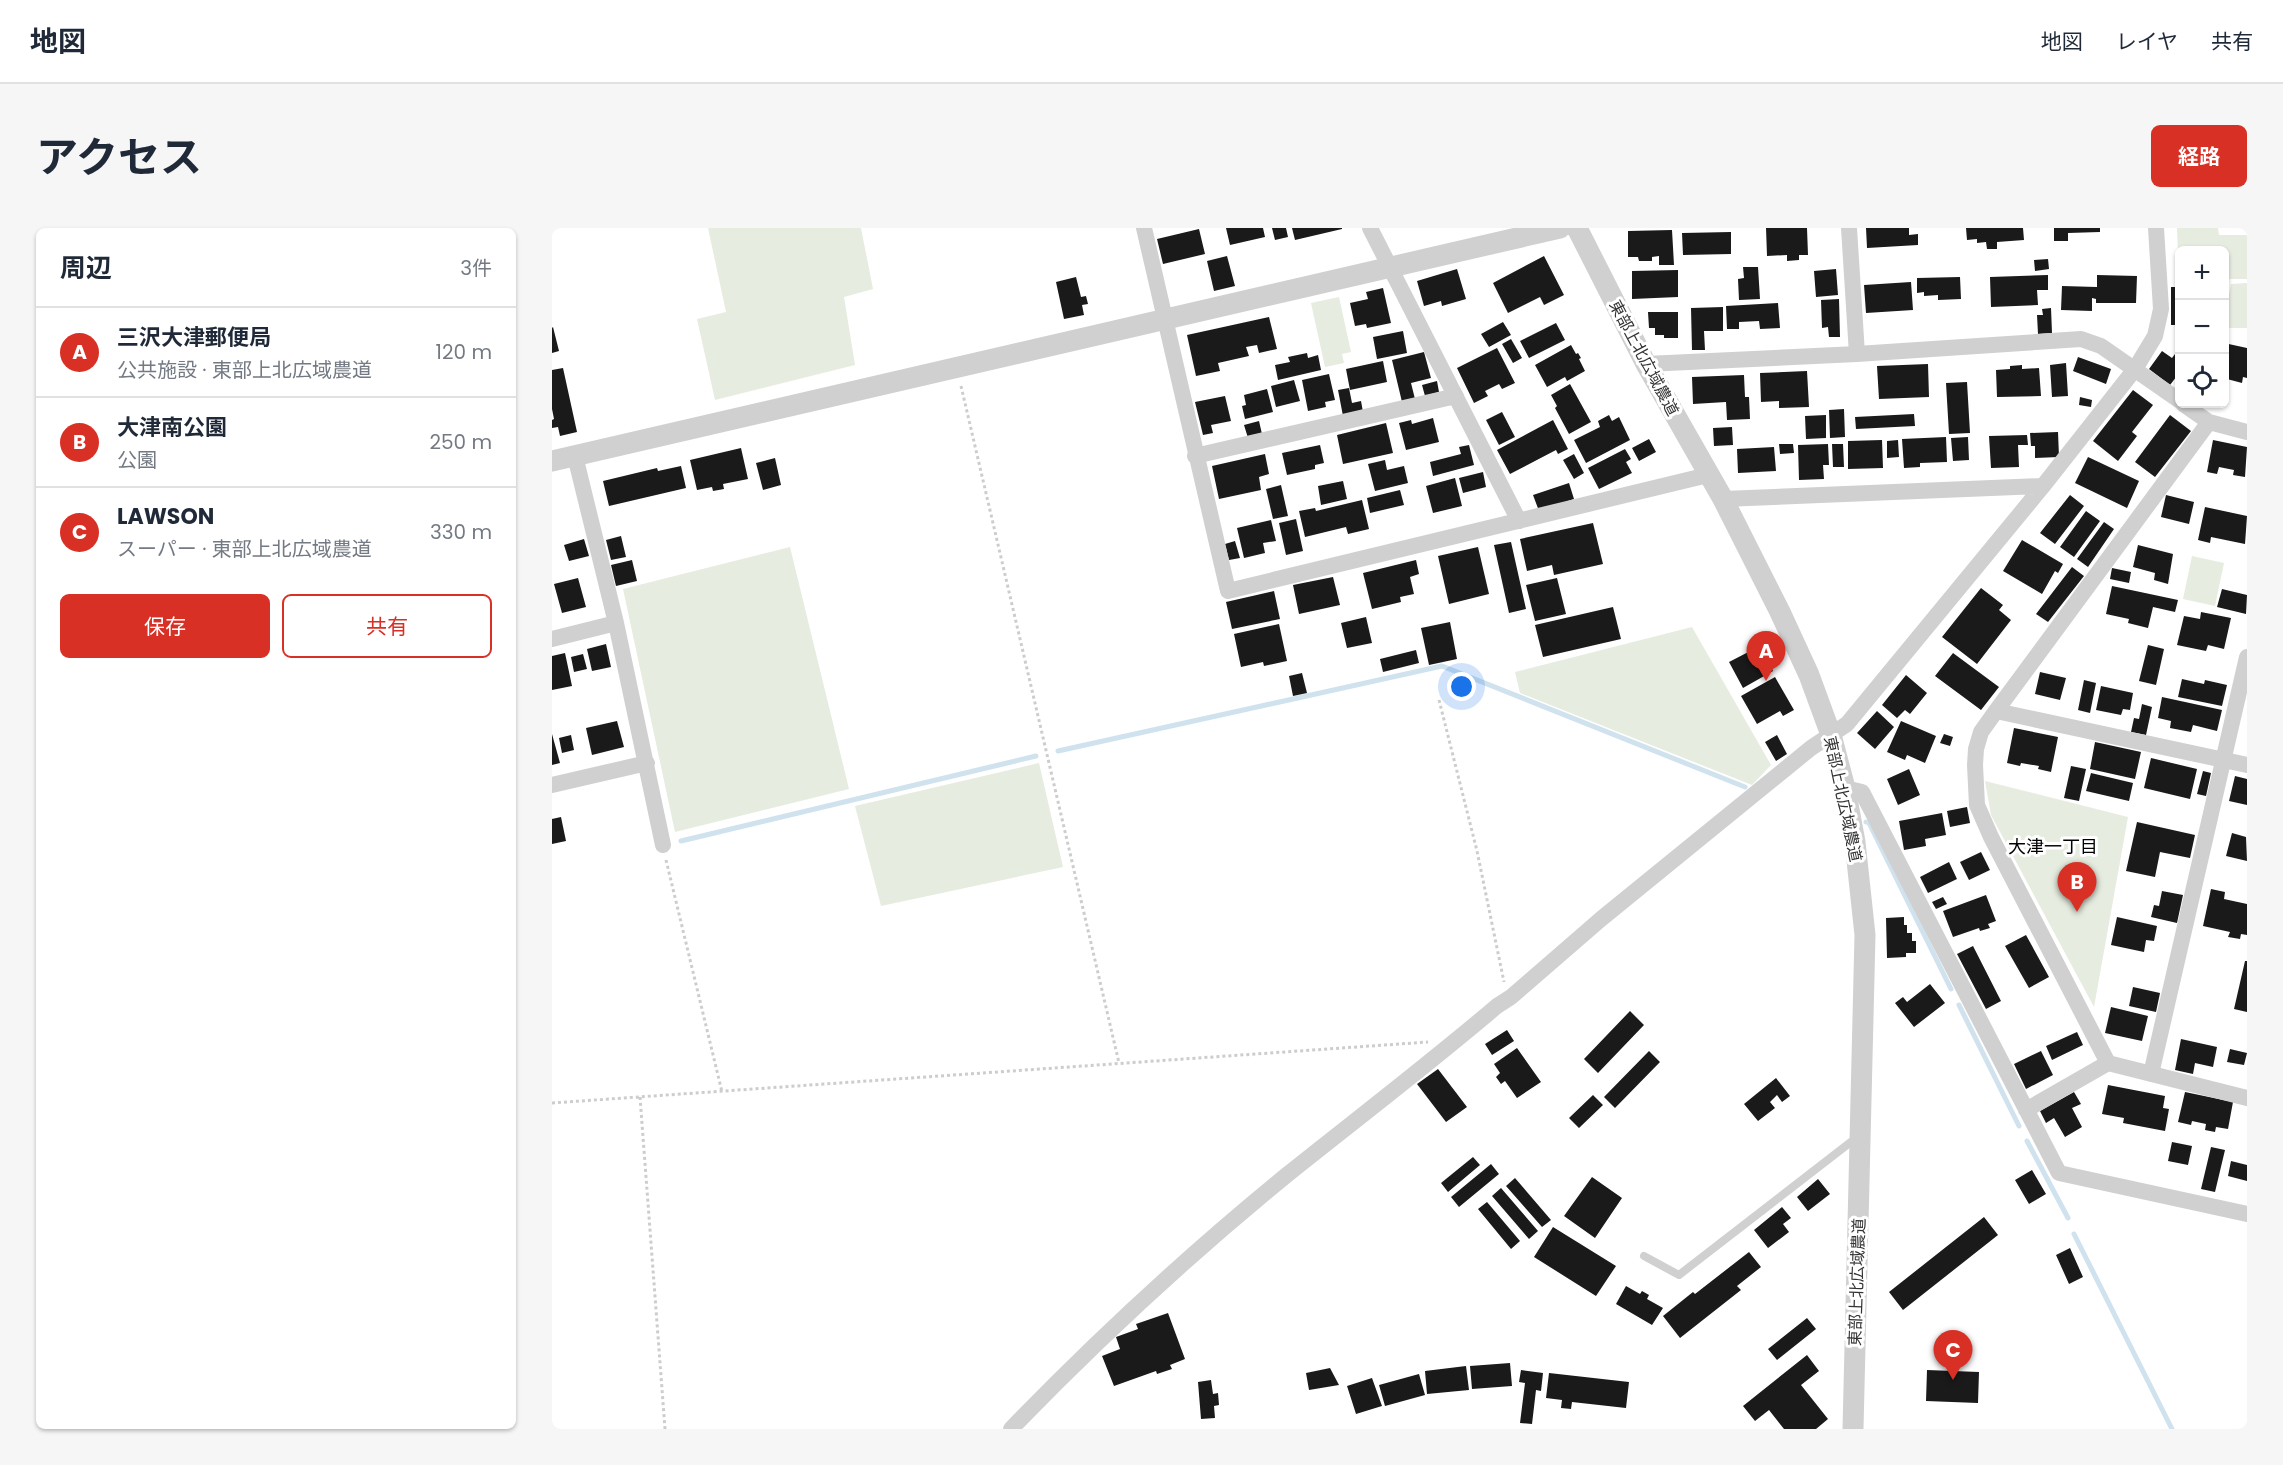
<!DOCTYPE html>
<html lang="ja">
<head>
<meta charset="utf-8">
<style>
	body { margin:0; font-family:Poppins,"Noto Sans JP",sans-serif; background:#f6f6f7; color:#1f2937 }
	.controls { position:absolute; right:18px; top:18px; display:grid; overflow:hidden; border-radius:9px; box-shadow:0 2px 4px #0004 }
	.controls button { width:54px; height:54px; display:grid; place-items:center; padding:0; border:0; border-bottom:2px solid #e0e1e3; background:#fff; color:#1f2937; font:30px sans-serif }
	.you { position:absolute; left:910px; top:459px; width:21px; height:21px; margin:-15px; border:4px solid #fff; border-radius:50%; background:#1a73e8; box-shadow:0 0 0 9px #1a73e833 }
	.badge { display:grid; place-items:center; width:39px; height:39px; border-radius:50%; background:#d93025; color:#fff; font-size:20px; font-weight:700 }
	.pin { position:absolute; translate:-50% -50px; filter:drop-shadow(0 2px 3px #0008) }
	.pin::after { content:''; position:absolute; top:32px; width:21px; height:18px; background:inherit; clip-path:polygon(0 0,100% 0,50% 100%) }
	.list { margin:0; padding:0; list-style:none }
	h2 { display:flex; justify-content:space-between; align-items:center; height:78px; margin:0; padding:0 24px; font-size:26px }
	h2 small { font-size:20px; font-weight:400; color:#747a83 }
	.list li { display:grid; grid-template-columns:39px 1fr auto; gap:18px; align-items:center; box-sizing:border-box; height:90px; padding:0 24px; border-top:2px solid #e0e1e3 }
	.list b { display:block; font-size:22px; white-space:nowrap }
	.list p { margin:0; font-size:20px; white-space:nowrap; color:#747a83 }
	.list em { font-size:20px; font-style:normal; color:#747a83 }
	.actions { display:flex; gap:12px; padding:18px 24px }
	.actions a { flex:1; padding:14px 0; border:2px solid #d93025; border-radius:9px; text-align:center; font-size:21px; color:#d93025 }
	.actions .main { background:#d93025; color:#fff }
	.icon { flex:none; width:33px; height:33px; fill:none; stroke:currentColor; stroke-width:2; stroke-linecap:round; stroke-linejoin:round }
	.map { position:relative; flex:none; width:1695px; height:1201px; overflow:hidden; border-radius:9px }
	header { display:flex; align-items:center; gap:36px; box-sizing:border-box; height:84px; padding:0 30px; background:#fff; border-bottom:2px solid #e0e1e3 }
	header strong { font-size:28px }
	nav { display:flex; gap:33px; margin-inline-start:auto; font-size:21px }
	.intro { display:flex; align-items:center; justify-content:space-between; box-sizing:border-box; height:144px; padding:0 36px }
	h1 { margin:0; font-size:42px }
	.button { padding:15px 27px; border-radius:9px; background:#d93025; color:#fff; font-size:21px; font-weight:700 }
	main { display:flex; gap:36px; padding:0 36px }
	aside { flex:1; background:#fff; border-radius:9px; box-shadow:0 2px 4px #0004 }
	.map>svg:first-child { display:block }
	.green { fill:#e6ecdf }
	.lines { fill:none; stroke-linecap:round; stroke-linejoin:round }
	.stream { stroke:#cfe2ee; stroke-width:5 }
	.building { fill:#1a1a1a }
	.path { stroke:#cdcdcd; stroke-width:3; stroke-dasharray:3 3; stroke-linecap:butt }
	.service { stroke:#d0d0d0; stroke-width:8 }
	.minor { stroke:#d0d0d0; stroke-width:16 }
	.tertiary { stroke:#d0d0d0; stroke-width:21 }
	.labels { text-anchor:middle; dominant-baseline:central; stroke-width:6; stroke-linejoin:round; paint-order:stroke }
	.street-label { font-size:16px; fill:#333; stroke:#fff }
	.neighbourhood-label { font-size:18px; fill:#000; stroke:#fff }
</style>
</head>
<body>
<header>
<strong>地図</strong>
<nav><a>地図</a><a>レイヤ</a><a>共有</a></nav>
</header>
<div class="intro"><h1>アクセス</h1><a class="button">経路</a></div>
<main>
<aside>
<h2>周辺<small>3件</small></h2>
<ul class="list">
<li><span class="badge">A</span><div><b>三沢大津郵便局</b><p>公共施設 · 東部上北広域農道</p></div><em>120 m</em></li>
<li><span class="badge">B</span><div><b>大津南公園</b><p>公園</p></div><em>250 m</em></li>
<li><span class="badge">C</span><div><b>LAWSON</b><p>スーパー · 東部上北広域農道</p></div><em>330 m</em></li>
</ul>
<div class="actions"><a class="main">保存</a><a>共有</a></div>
</aside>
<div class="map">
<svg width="1695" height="1201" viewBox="0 0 1695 1201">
	<rect width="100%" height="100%" fill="#fff"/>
	<path class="green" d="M156,0H309L321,61L292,69L303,137L163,172L145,91L174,84Z
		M1625,0H1666L1667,7H1695V51H1673L1672,22H1628L1627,50Z
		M1695,55V100H1673V86L1679,56Z
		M787,69L799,124L790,126L792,135L773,139L759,75Z
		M238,319L297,561L123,604L71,361Z
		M1640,328L1672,335L1663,378L1631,371Z
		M1140,399L1219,537L1200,557L968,465L963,444Z
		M487,535L511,639L329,678L303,578Z
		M1433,553L1576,589L1542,779L1439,587Z"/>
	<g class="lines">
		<path class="stream" d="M506,523L890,438L1193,559
			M1314,594L1317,595L1399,761
			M129,613L484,528
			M1407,777L1467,898
			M1475,913L1516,990
			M1522,1006L1620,1201"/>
	</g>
	<path class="building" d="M674,0H711L713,9L678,17Z
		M720,0H734L736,9L723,12Z
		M740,0H790V1L743,12Z
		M1214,0H1255L1256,27H1247V32L1235,33V27L1215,28Z
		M1314,0H1357V7L1366,6V17L1315,20Z
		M1414,0H1471L1472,12L1445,14V21H1435L1434,14L1425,15V11L1415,12Z
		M1502,0H1548V4L1516,5V13H1502Z
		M647,1L653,26L611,36L605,11Z
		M1120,2L1122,37H1107V28L1100,29V33H1087L1086,29H1076V3Z
		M1179,4V26L1131,27L1130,5Z
		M675,28L683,58L662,63L655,33Z
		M992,28L1012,67L992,77L988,69L956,85L941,55Z
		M1496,31L1497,41L1483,43L1482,32Z
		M1191,39H1206L1208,71L1187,72L1186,51L1192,50Z
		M905,41L914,71L890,78L889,73L872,78L865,53Z
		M1284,41L1286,67L1264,69L1262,43Z
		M1126,42V69L1080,71V43Z
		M1496,47V62H1485L1486,77L1439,79L1438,49Z
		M1545,47L1585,48L1584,75H1544V71L1540,70V83L1509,82L1510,58L1545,59Z
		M524,49L529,69L534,68L536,76L530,77L532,87L512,91L504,54Z
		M1408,49L1409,71L1386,72V67L1372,68V64L1365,65V50Z
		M1359,54L1361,82L1314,85L1312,57Z
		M1619,59H1628V97H1619Z
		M831,60L839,95L815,100L814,96L803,98L798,75L816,71L814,64Z
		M1287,71L1288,109H1277L1276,99L1270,100L1269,72Z
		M1226,75L1228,100L1208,101L1207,93L1187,94V101H1175L1174,78Z
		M1171,79V103H1152L1153,122H1140L1139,80Z
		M1499,80L1500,105L1486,106L1485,87H1491L1490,81Z
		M1096,84H1126V110H1112V107H1103V100H1097Z
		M717,89L725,121L707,125L705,117L694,119L697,128L666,135L668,143L644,148L635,107Z
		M951,94L959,107L937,119L929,106Z
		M1004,95L1013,112L977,130L968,113Z
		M1,99L7,123L0,125V100Z
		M851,103L855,125L825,131L821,109Z
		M959,111L970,130L961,135L950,116Z
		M1672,115L1695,120V150L1691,149L1690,155L1675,151L1673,159Z
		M1019,117L1024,126L1026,125L1029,130L1027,131L1033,143L1015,153L1013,149L995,159L983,137Z
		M945,120L963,155L950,161L947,156L933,163L936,168L922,175L905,140Z
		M1610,123L1620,130L1623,126L1628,129V144L1618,157L1597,141Z
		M872,124L879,150L859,155L863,171L850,174L840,132Z
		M755,125L756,130L766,127L769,142L726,152L723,137L738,134L736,129Z
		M1526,129L1559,141L1554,156L1521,143Z
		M831,133L835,154L798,162L794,141Z
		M1514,135L1516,168L1500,169L1498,137Z
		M1376,136L1377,169L1327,171L1325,138Z
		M1470,137V141L1487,140L1489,168L1445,169L1444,142L1458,141V138Z
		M11,140L25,204L8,208L6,199L0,200V192L2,191L0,181V142Z
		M1255,143L1257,179L1227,180V173L1209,174L1208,145Z
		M777,146L783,172L773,174L774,179L756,183L750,152Z
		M1192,147L1193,169H1197L1198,191L1175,192L1174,174L1141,176L1140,149Z
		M742,152L748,173L724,179L719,158Z
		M885,153L887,164L873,168L870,157Z
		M1415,154L1418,205L1397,206L1394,155Z
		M1018,156L1039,194L1017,206L1003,180L1005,178L999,167Z
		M797,160L800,175L809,173L811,184L791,188L786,162Z
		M715,161L721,184L693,191L690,178L694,177L692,167Z
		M1581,162L1601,177L1580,204L1585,208L1566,233L1541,213Z
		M673,168L679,193L659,197L661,205L651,207L643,174Z
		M1528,169L1540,172L1539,179L1527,177Z
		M1292,181L1293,209L1278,210L1277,182Z
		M950,184L963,209L947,217L934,192Z
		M1362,186L1363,198L1304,201L1303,189Z
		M1057,187L1060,193L1067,189L1078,212L1034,235L1022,212L1048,199L1046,193Z
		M1274,187V210L1254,211L1253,188Z
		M1618,187L1639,203L1603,249L1583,234Z
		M881,190L887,214L854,222L847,195L859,192L860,196Z
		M1001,192L1016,221L1006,226L1004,222L958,246L945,222Z
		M707,193L710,206L696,210L692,197Z
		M834,195L841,225L791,236L785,207Z
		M1180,199L1181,217L1162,218L1161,200Z
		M1506,204L1507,229L1483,230V218H1479L1478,205Z
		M1475,207L1476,217H1466L1467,239L1439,240L1437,208Z
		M1394,209L1395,234L1368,235V239L1352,240L1350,211Z
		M1416,209L1417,232L1401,233L1399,210Z
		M1097,211L1104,224L1087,233L1080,220Z
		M1330,212L1331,240L1296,241V213Z
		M1346,212L1347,229L1335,230V213Z
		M1661,212L1695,219L1693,249L1681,247L1682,242L1667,239L1665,246L1655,244Z
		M1227,216H1241L1242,225L1228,226Z
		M1276,216L1277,237H1271L1272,251L1247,252L1246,217Z
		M1280,216H1291L1292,239H1281Z
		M768,217L772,235L763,237V241L735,247L730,225Z
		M917,217L922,237L881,248L878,234L909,226L907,219Z
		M1222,219L1224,243L1186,245L1185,221Z
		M189,220L196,251L171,256L172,261L161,263L160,259L145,262L138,232Z
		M1073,221L1079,231L1074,234L1080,245L1047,261L1036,240Z
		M713,226L717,246L707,249L709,262L667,271L660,238Z
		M1022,226L1032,245L1022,251L1011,232Z
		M1536,229L1587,253L1575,280L1523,255Z
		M223,230L229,257L211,262L204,235Z
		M833,232L835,242L852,238L856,255L823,263L816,236Z
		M129,238L134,260L57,278L51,253L105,240L106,243Z
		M931,244L934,259L911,265L907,250Z
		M903,250L910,278L881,285L874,258Z
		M791,253L795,271L769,277L766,258Z
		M1017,255L1022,271L987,283L981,267Z
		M729,257L736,288L721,291L714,261Z
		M848,262L852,277L818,285L815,270Z
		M1518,267L1532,278L1503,316L1488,305Z
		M1614,267L1642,274L1637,296L1609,289Z
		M810,272L817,301L796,306L794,299L753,309L747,283L763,280L764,283Z
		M1653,279L1695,288L1693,316L1659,309L1658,315L1646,312Z
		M1534,283L1548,293L1522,329L1508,319Z
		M744,291L751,323L734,327L727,295Z
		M719,292L724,313L711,315L713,325L692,330L685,300Z
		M1552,294L1562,301L1536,339L1525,331Z
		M1041,295L1051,336L1002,347L1000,337L975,343L968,311Z
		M69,308L74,329L59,332L54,312Z
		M32,311L37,328L17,333L12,317Z
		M1470,312L1511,336L1506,345L1503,343L1490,366L1451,343Z
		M683,313L688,330L677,332L673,316Z
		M959,314L974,381L957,385L942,317Z
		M1586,317L1621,326L1616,356L1602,352L1603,345L1581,339Z
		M926,319L937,366L897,376L886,328Z
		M80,332L85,353L64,358L59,337Z
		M864,332L867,346L858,349L862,366L848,369L849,374L820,381L811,345Z
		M1520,339L1532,348L1496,394L1484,386Z
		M1560,340L1579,344L1577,355L1558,351Z
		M781,349L788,377L747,386L741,357Z
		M26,350L34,379L10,385L2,356Z
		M1005,350L1014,386L983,393L974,357Z
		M1560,358L1626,372L1623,384L1601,379L1596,400L1576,395L1577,391L1554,386Z
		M1429,360L1451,377L1447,382L1459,392L1425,436L1390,409Z
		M1670,361L1695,367L1694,386L1665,379Z
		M722,363L728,391L680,401L674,374Z
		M1061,379L1069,411L991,429L983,397Z
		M1649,384L1679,390L1672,421L1656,417L1654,423L1625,417L1632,388L1648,391Z
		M814,389L820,415L795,420L789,395Z
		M898,394L905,431L877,437L869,400Z
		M727,396L735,433L712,438L711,434L689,439L682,406Z
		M54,416L59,439L40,443L35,421Z
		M1596,417L1612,421L1604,457L1587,453Z
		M1208,418L1221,443L1191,460L1177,434Z
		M864,422L867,435L831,444L828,431Z
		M13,425L20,458L0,462V428Z
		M1401,425L1447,459L1429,482L1383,448Z
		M31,426L35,441L22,444L19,429Z
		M1488,444L1514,450L1508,472L1483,466Z
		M750,445L755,465L741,468L737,448Z
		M1354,447L1375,465L1358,486L1353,482L1345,490L1330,477Z
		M1223,449L1242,482L1231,488L1228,483L1205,496L1189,468Z
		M1630,451L1652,456L1653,452L1675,457L1670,478L1626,469Z
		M1532,452L1544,455L1538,485L1526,482Z
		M1549,458L1581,465L1578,482L1571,481L1569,487L1544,482Z
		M1610,469L1670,482L1665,503L1641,497L1639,504L1618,500L1619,493L1606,490Z
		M1590,476L1600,479L1594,507L1579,504L1582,490L1587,491Z
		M1325,483L1342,499L1323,521L1305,505Z
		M65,493L72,519L40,527L34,500Z
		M1349,493L1384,508L1373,535L1355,527L1353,532L1335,524Z
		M1462,500L1506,509L1499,544L1486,541L1487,538L1469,535L1468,538L1455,535Z
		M0,506L8,535L0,537Z
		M1392,506L1401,509L1398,518L1388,515Z
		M19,507L22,522L10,525L7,510Z
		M1225,507L1235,526L1224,533L1213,514Z
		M1543,514L1589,524L1583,551L1538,541Z
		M1599,530L1645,541L1638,571L1592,560Z
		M1519,538L1534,541L1527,573L1512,570Z
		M1357,541L1368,567L1346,577L1335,551Z
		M1651,543L1659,545L1654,568L1645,566Z
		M1539,545L1581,555L1577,573L1534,563Z
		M1683,548L1695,551V577L1677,573Z
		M1415,579L1418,595L1398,599L1395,583Z
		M1390,585L1394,607L1373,611L1374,618L1352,622L1347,593Z
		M9,589L14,613L0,616V591Z
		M1585,594L1643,607L1638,630L1608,624L1603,649L1574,643Z
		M1680,605L1694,609L1695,633L1674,628Z
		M1429,624L1438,642L1417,652L1408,634Z
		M1397,634L1405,651L1376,665L1368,649Z
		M1659,661L1673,664L1672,671L1695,676V707L1689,706L1688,711L1676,709L1678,704L1651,698Z
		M1610,663L1631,667L1625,695L1599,689L1602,677L1607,678Z
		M1434,667L1444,693L1436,696L1438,700L1428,703L1427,700L1401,709L1391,683Z
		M1391,669L1395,676L1384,681L1380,674Z
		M1352,689V697H1355V705H1360V713H1364V725H1354V729L1335,730L1334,690Z
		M1565,689L1605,698L1602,713L1594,712L1592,724L1559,717Z
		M1474,707L1497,749L1477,760L1453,718Z
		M1421,718L1449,773L1434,781L1405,726Z
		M1693,733H1695V784L1682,781Z
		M1378,756L1393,775L1362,799L1343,775L1351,769L1355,774Z
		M1581,759L1608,765L1604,784L1577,778Z
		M1559,779L1596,788L1590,813L1553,805Z
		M1078,783L1092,797L1046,845L1032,831Z
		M955,802L962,813L940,827L933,816Z
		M1525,804L1531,817L1500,832L1494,818Z
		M1629,811L1665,819L1661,839L1643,835L1641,846L1623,842Z
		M965,820L989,854L965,870L953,853L949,856L944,849L948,845L942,836Z
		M1678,821L1695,825L1692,837L1675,834Z
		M1097,823L1108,834L1063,880L1052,869Z
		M1489,823L1501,847L1474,861L1462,836Z
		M886,841L915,879L894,894L865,856Z
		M1224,850L1238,868L1230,874L1225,867L1218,874L1223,880L1206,893L1192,876Z
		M1556,857L1613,868L1611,880L1617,881L1613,903L1571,895L1572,890L1550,886Z
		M1522,864L1529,876L1520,880L1530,899L1513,909L1502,890L1494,895L1488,883Z
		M1633,864L1681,874L1676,901L1664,899L1663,904L1653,902L1654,896L1640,893L1639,897L1626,894Z
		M1041,867L1051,877L1027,900L1017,890Z
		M1620,914L1640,918L1636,937L1616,933Z
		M1659,919L1673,922L1663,964L1649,961Z
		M921,929L928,937L896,964L889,955Z
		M1679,933L1695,937V953L1676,948Z
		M939,936L947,946L907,979L899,969Z
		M1480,942L1494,966L1477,976L1463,952Z
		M1040,949L1070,970L1043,1010L1012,988Z
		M963,950L999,992L990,999L954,958Z
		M1266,951L1278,966L1256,983L1245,969Z
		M949,960L986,1003L977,1011L940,968Z
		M935,974L968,1013L959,1021L926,981Z
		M1230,979L1239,990L1231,996L1237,1004L1216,1020L1202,1002Z
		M1432,989L1446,1007L1351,1082L1337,1064Z
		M1001,999L1064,1038L1044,1068L982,1029Z
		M1518,1020L1531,1049L1517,1056L1504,1027Z
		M1197,1024L1209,1039L1185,1058L1189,1062L1128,1110L1111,1088L1141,1064L1143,1066Z
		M1074,1058L1088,1066L1090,1063L1097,1067L1095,1071L1111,1080L1100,1097L1064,1076Z
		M616,1085L633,1131L618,1137L620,1141L605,1146L604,1143L562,1158L550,1128L568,1121L564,1109L586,1101L584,1096Z
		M1255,1090L1264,1101L1225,1132L1216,1121Z
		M1255,1127L1267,1143L1249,1157L1276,1191L1264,1201H1232L1217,1182L1203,1193L1191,1178Z
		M958,1135L960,1158L920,1161L918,1138Z
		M914,1138L917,1162L875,1166L873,1143Z
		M778,1140L787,1157L757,1162L754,1145Z
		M969,1142L991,1145L989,1163L984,1162L980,1196L968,1195L973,1155L967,1154Z
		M1375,1142L1427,1144L1426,1175L1374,1173Z
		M997,1145L1077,1154L1074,1180L1020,1174L1019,1181L1009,1180L1010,1172L994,1170Z
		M867,1146L873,1167L833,1178L827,1157Z
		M820,1150L830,1178L804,1186L795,1158Z
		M659,1152L661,1166L666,1165L667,1177L662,1178L663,1190L649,1191L646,1154Z"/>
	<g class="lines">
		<path class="path" d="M409,158L567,835
			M887,472L925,623L952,754
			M114,632L170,864
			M88,869L113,1201
			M0,875L876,814"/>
		<path class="service" d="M1092,1028L1127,1047L1304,910"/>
		<path class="minor" d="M592,0L676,363L1156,247
			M818,0L967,293
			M1297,0L1305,126
			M1094,136L1305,126L1529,111L1549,118L1628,173
			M1631,176L1657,194L1695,204
			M23,228L64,395L111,617
			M643,228L904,168
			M1171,271L1491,258
			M0,411L64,395
			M1444,483L1695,537
			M0,557L95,535
			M1293,560L1310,564L1507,945L1695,986
			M1556,835L1439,609L1425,577L1423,537L1424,521L1429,504L1444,483L1657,194
			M1599,846L1695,429
			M1474,882L1556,835L1695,870
			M459,1201C546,1111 639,1025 736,946C806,890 877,836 945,778L959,769L1049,691L1259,520L1295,496L1491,258L1583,141L1603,108L1609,81L1604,0"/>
		<path class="tertiary" d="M1025,0L1094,136L1171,271L1228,384L1257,447L1279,507L1293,560L1303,614L1313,707L1301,1201
			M0,233L1008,0"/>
	</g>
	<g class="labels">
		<g class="street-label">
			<text transform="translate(1092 130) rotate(62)">東部上北広域農道</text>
			<text transform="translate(1291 571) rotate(78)">東部上北広域農道</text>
			<text transform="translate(1305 1054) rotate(-88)">東部上北広域農道</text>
		</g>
		<g class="neighbourhood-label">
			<text x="1501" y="618">大津一丁目</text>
		</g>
	</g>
</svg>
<div class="controls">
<button>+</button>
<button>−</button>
<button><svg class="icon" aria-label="locate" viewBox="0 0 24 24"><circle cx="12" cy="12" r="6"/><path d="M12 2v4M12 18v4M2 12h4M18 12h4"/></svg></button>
</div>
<div class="you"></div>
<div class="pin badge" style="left:1214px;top:453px">A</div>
<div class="pin badge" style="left:1525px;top:684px">B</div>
<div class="pin badge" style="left:1401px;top:1152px">C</div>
</div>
</main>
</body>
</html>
